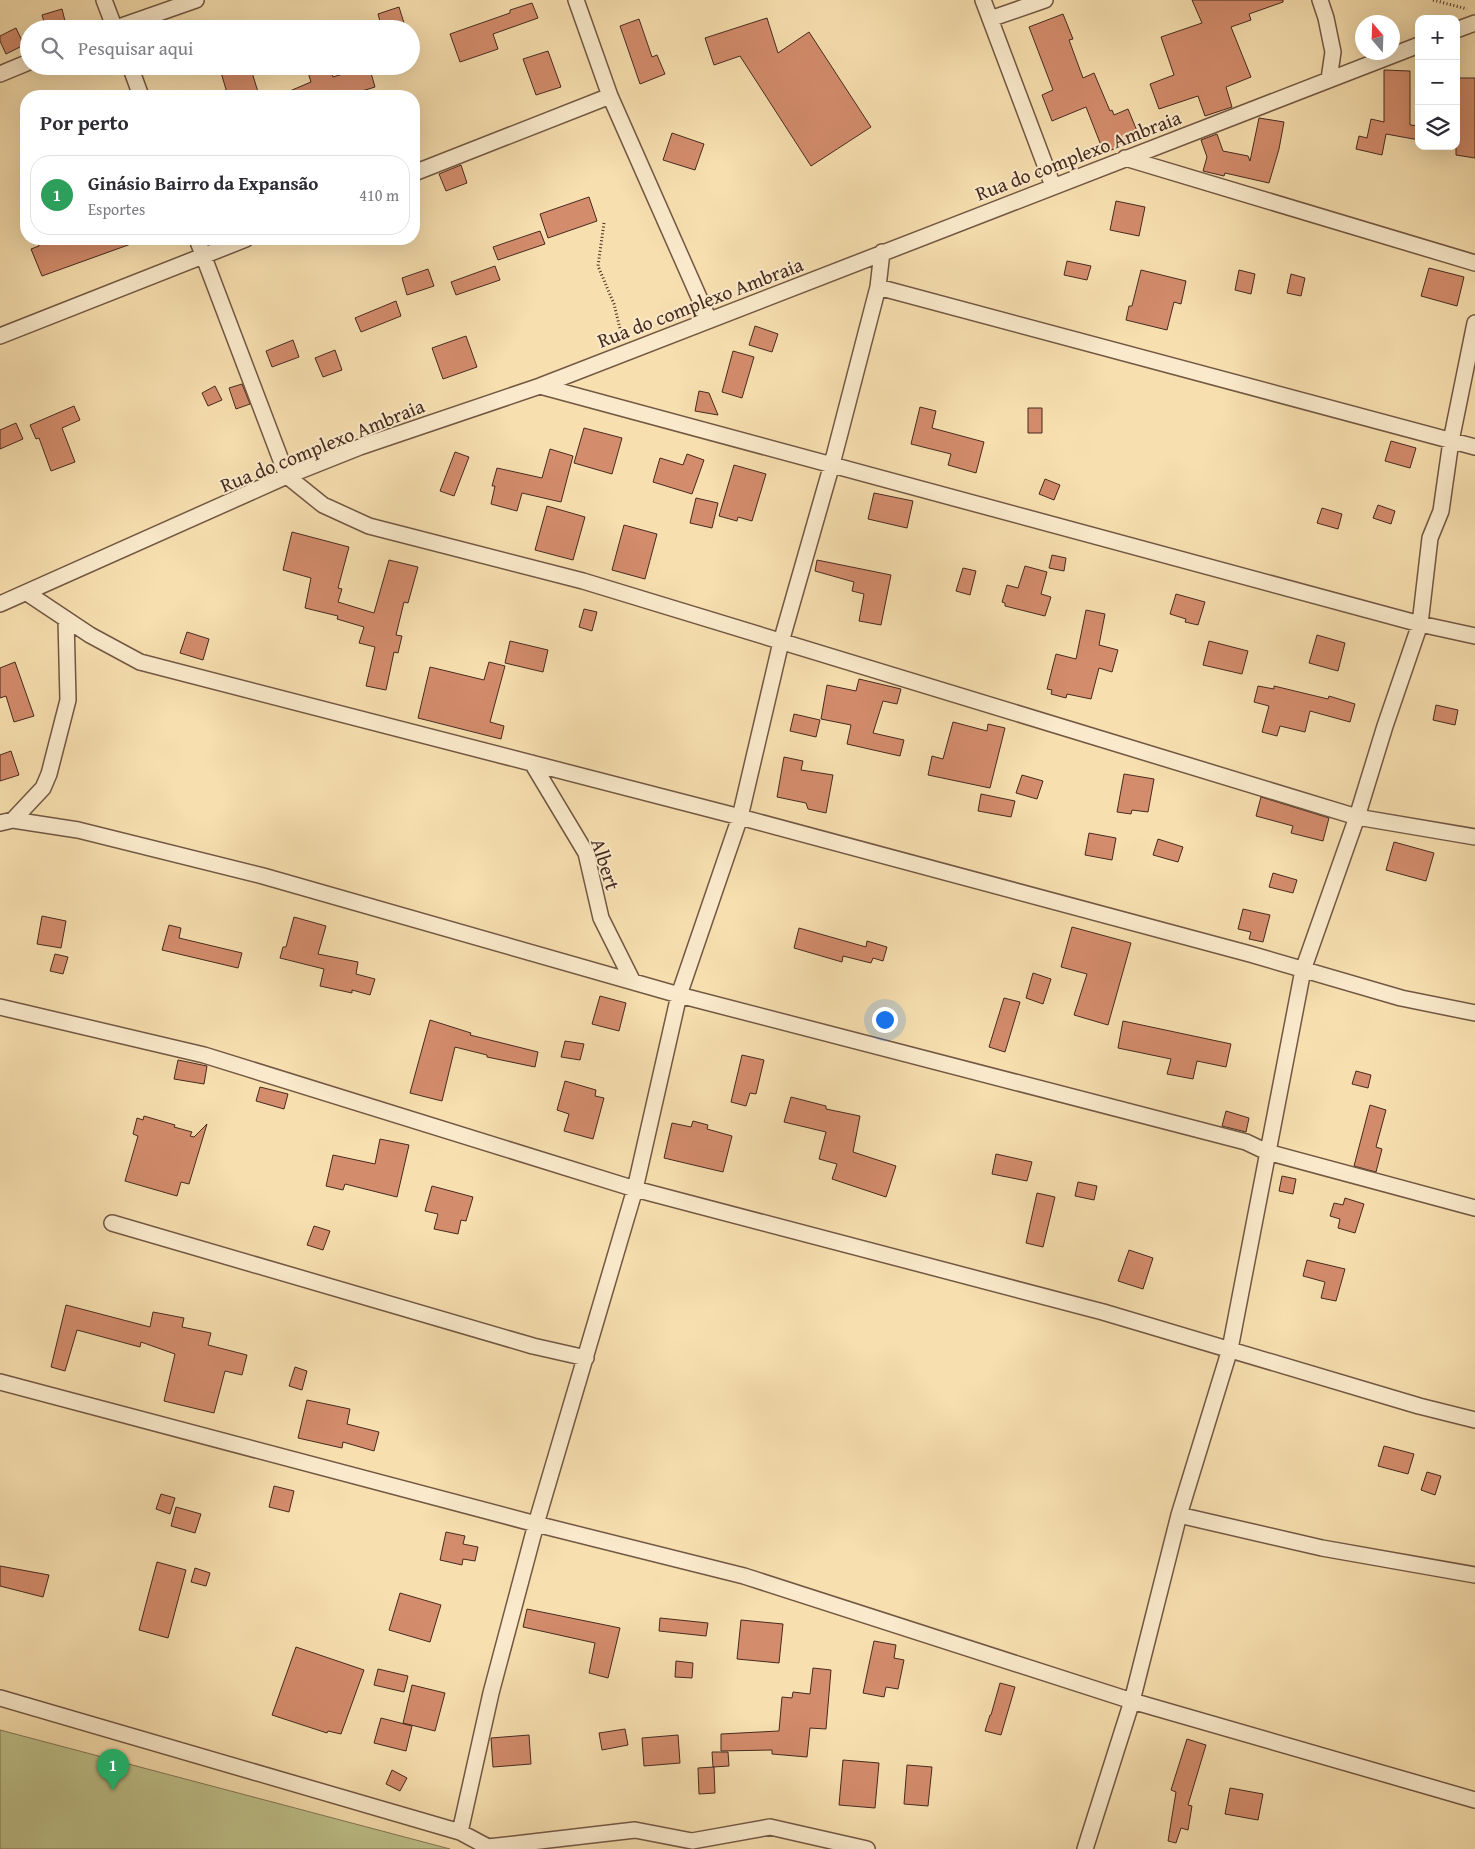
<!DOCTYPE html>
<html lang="pt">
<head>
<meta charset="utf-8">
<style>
	body { margin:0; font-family:"Gentium Book Plus",serif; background:#f7f7f7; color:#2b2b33 }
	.controls { position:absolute; right:15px; top:15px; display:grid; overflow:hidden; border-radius:10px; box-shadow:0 5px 20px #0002 }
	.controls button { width:45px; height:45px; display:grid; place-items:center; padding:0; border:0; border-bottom:1px solid #e1e1e2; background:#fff; color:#2b2b33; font:25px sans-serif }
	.compass { position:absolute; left:1355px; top:15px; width:45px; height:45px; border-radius:50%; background:#fff; box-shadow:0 5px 20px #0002; rotate:341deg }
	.you { position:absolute; left:884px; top:1019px; width:18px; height:18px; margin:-12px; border:4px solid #fff; border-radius:50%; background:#1a73e8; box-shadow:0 0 0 8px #1a73e833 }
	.badge { display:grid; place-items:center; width:32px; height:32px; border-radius:50%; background:#8f2418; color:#fff; font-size:16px; font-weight:700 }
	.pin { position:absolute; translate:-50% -41px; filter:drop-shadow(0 1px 2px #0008) }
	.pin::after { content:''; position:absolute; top:26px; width:18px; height:15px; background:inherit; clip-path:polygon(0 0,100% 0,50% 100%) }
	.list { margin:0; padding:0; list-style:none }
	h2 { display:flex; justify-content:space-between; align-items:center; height:65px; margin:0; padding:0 20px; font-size:21px }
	h2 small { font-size:16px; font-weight:400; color:#7c7c81 }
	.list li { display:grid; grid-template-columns:32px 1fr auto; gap:15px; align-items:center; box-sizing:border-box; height:80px; margin:0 10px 10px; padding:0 10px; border:1px solid #e1e1e2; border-radius:20px }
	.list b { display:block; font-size:19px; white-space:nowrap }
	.list p { margin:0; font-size:16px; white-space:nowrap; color:#7c7c81 }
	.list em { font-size:16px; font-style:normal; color:#7c7c81 }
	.icon { flex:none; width:28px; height:28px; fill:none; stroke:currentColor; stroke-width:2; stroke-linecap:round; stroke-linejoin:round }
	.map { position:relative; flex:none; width:1475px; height:1849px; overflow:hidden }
	.search { position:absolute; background:#fff; box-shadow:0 5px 20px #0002; left:20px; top:20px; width:400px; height:55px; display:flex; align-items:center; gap:12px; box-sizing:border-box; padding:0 18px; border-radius:28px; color:#7c7c81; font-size:19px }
	.panel { position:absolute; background:#fff; box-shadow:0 5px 20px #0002; left:20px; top:90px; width:400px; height:155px; border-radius:20px }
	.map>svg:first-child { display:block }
	.green { fill:#bec18a; stroke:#827654 }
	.building { fill:#d38c6c; stroke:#462a1f }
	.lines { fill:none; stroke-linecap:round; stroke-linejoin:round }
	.street-casing { stroke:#725743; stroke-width:18 }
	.path { stroke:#462a1f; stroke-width:3; stroke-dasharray:1 2.5; stroke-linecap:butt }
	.street { stroke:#faeacb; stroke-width:15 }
	.labels { text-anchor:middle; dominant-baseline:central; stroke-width:4; stroke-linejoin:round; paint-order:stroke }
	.street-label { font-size:20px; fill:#462a1f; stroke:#faeacb }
</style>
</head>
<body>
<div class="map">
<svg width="1475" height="1849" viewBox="0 0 1475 1849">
	<rect width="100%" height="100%" fill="#f7dfaf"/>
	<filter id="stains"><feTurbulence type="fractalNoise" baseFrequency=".004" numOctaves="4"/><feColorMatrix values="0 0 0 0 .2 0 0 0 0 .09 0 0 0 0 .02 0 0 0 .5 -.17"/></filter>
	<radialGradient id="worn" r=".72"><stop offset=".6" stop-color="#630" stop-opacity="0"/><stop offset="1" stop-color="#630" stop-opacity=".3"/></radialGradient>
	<path class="green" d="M0,1730L450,1849H0Z"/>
	<path class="building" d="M1192,0H1283V2L1249,14L1251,20L1231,27L1251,77L1226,87L1232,107L1205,116L1198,96L1159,109L1150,84L1174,75L1161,37L1202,23Z
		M532,3L538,18L493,34L498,49L460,62L450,34L510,13V10Z
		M399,7L404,23L382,29L378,14Z
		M62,9L67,29H46L42,15Z
		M1063,14L1073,39L1069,40L1083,78L1094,73L1110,111L1112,110L1114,115L1128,109L1140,138L1104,153L1086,107L1052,121L1042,95L1053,90L1029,27Z
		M767,18L778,53L809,32L871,127L811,166L740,56L714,65L705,38Z
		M639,19L652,57L657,55L665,74L640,84L620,26Z
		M16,28L24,45L6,54L0,41V36Z
		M548,51L561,87L536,95L523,59Z
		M219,66H250L258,92L243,96H228Z
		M306,66H329L333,77L369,66L375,87L346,96H278L311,82Z
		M1384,70L1410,71V125L1419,126V140L1386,134L1382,155L1356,149L1359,136L1367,138L1371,119L1384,122Z
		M1456,78H1475V158L1456,155Z
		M1259,118L1284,122L1279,149L1269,183L1225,173L1224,176L1203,171L1207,157L1201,140L1217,134L1223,151L1248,156L1250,161Z
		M672,133L704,144L695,170L663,160Z
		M461,165L467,183L446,191L439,174Z
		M589,197L597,221L548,238L540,214Z
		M1116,201L1145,207L1139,236L1110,230Z
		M540,231L545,244L498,260L493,247Z
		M36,239H142V240L42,276L31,249L39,246Z
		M1067,261L1091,266L1087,280L1064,275Z
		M495,266L500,280L456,295L451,282Z
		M1429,268L1464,277L1457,306L1421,296Z
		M428,269L434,286L407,295L402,278Z
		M1141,270L1186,281L1181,304L1174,302L1167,330L1126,320L1129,306H1132Z
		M1239,270L1255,274L1251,294L1235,290Z
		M1291,274L1305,278L1301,296L1287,293Z
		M396,301L401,316L361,332L355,318Z
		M755,326L778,334L772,352L749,345Z
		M466,336L477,367L443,379L432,348Z
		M293,340L299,357L272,367L266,351Z
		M335,350L342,370L323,377L315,358Z
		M733,351L754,357L742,398L722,392Z
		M242,384L250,404L236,409L229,388Z
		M215,386L222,400L208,406L202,393Z
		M699,391L709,393L718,415L695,411Z
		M74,406L80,420L62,428L75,462L51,471L39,438L36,439L30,425Z
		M920,407L936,411L932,428L984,442L976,473L948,465L951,454L911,444Z
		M1028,408H1042V433H1028Z
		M16,423L23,439L0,449V430Z
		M584,428L622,438L612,474L574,463Z
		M1391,441L1416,448L1410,468L1385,461Z
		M550,449L573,456L561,502L522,493L517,511L491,504L495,486H492L497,468L542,478Z
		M455,452L469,457L454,496L440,491Z
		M687,454L704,460L692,494L653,482L660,458L683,465Z
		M734,465L766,474L752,521L738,517L737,521L719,516Z
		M1045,479L1060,485L1054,500L1039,494Z
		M874,493L913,501L907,528L868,519Z
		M696,498L718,503L712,528L690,523Z
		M1378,505L1395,511L1391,524L1373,518Z
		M547,506L585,517L573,560L535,550Z
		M1322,508L1342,514L1338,529L1317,523Z
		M624,525L657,534L645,579L612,570Z
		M292,532L349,547L338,588L342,589L338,602L374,613L389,560L418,567L408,603L404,602L396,635L402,636L398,653L394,652L386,690L366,686L375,647L359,643L364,627L337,619L338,616L305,608L311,578L283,570Z
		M1052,555L1066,558L1064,571L1049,568Z
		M817,560L891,575L881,625L859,621L864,594L852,591L854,582L815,571Z
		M1025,566L1047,572L1041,594L1051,597L1045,616L1005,606V603L1002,602L1007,585L1018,588Z
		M963,568L976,571L970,595L956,591Z
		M1176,594L1205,602L1198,625L1185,622L1186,619L1170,614Z
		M584,609L597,612L592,631L579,627Z
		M1086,610L1105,614L1099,645L1118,650L1112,672L1099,668L1091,699L1067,694L1066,698L1051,694L1052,690L1047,689L1056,654L1076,659Z
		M187,632L209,639L203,660L180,653Z
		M1317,635L1345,643L1338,671L1309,663Z
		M510,641L548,650L543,672L505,663Z
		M1209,641L1248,651L1242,674L1203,665Z
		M15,662L34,716L14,722L6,696L0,698V668Z
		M489,662L505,666L490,722L504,726L501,739L418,718L430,667L484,680Z
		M859,679L901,689L897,704L883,701L873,733L904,740L900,756L847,744L851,725L821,719L827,685L856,691Z
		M1258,686L1274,689V686L1328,699L1329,696L1355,704L1350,722L1310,711L1305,732L1280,726L1277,736L1262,732L1269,706L1254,702Z
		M1436,705L1458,710L1455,725L1433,720Z
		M794,714L820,720L816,737L790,731Z
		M953,722L987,731L988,724L1005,728L990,788L928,775L932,756L943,759Z
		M11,751L19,775L0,781V755Z
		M784,757L803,761L801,770L833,775L826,813L808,809L806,803L777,797Z
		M1124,774L1154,779L1148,812L1132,810L1131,814L1117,812Z
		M1022,775L1043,781L1037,799L1016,793Z
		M981,794L1015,801L1011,817L978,811Z
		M1261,797L1329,818L1323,841L1291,833L1293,826L1256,816Z
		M1089,833L1116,838L1112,860L1085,855Z
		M1158,839L1183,847L1178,862L1153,855Z
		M1394,842L1434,853L1426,881L1386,870Z
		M1273,873L1297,880L1293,893L1269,887Z
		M1243,909L1270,915L1263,942L1249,939L1251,932L1238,929Z
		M42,916L66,921L61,948L37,944Z
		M294,917L326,926L318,954L358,962L356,974L375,979L370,995L352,990V993L320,986L324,969L280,958L283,947H286Z
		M169,925L181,928L179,938L242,953L238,968L162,950Z
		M1072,927L1131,943L1108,1025L1074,1015L1087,974L1061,967Z
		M799,928L866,947L867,941L887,947L883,961L873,958L871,963L843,956L842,962L794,948Z
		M55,954L68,957L63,974L50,971Z
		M1033,973L1051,979L1043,1004L1026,998Z
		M600,996L626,1003L619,1031L592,1024Z
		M1004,998L1020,1002L1005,1052L989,1047Z
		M430,1020L471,1033L470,1035L538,1052L535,1067L487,1057V1055L455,1047L442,1101L410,1093Z
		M1123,1021L1231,1044L1226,1067L1197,1061L1193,1079L1167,1074L1171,1059L1118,1048Z
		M565,1041L584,1044L580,1060L561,1057Z
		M742,1055L764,1060L756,1094L750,1093L746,1106L731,1102Z
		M178,1060L207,1066L204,1084L174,1079Z
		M1356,1071L1371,1075L1368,1088L1352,1084Z
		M565,1081L596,1090L595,1096L604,1098L593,1139L564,1131L569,1114L557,1110Z
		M260,1087L288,1094L284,1109L256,1101Z
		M791,1097L826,1106V1109L860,1116L853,1152L896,1166L886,1197L832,1179L837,1164L819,1159L826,1132L784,1122Z
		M1370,1105L1386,1110L1376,1147L1382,1149L1376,1172L1354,1166Z
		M1226,1111L1249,1118L1246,1132L1222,1126Z
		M144,1116L175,1125L174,1127L192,1132L190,1136L194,1137L207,1124L189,1184L181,1182L177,1196L125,1181L138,1136L133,1134L137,1118L143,1120Z
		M693,1121L708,1125L707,1129L732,1136L723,1172L664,1158L672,1123L691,1127Z
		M380,1139L409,1145L397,1197L345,1184L343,1190L326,1186L333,1155L375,1164Z
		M996,1154L1032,1162L1027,1181L992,1174Z
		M1282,1176L1296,1179L1293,1194L1279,1191Z
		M1078,1182L1097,1186L1094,1200L1075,1196Z
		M432,1186L473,1197L466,1221L461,1220L458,1234L434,1229L438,1214L425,1211Z
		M1037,1193L1055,1197L1043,1247L1026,1243Z
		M1345,1198L1364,1204L1355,1233L1338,1228L1340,1219L1330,1216L1334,1203L1343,1205Z
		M314,1226L330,1231L323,1250L307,1245Z
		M1129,1250L1153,1258L1143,1289L1118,1281Z
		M1307,1260L1345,1269L1336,1301L1321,1298L1325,1282L1303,1276Z
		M66,1305L150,1327L153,1312L184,1318L182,1327L211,1333L208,1345L247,1355L242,1375L225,1371L214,1413L164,1401L175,1354L141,1342L140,1347L77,1330L65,1371L51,1367Z
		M295,1367L307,1371L302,1390L289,1386Z
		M307,1400L350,1409L347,1424L379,1432L374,1451L343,1442L342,1448L298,1438Z
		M1384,1446L1414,1454L1408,1474L1378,1466Z
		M1427,1472L1441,1476L1435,1495L1421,1490Z
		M274,1486L294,1491L289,1512L269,1507Z
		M161,1494L175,1498L170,1514L156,1509Z
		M176,1507L201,1514L195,1533L171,1526Z
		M446,1532L465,1536L463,1544L478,1547L475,1561L463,1559L462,1565L440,1560Z
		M157,1562L186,1570L168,1638L139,1630Z
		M0,1566L49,1575L43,1597L0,1586Z
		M195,1568L210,1573L206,1586L191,1582Z
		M400,1593L441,1605L430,1642L389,1630Z
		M527,1609L620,1628L608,1678L589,1673L595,1643L523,1627Z
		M660,1618L708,1623L706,1636L659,1631Z
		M741,1620L783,1624L779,1663L737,1659Z
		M874,1641L896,1645L894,1658L904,1660L898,1689L886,1687L884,1697L863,1693Z
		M296,1647L364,1670L341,1734L328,1731L327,1733L272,1715Z
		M676,1661L693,1663L692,1678L675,1677Z
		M813,1668L831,1670L826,1729L810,1728L807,1757L772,1754V1750L721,1751V1734L779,1731L782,1697L792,1698L793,1692L810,1694Z
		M378,1669L408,1676L404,1692L374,1685Z
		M1000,1683L1015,1687L1001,1735L985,1731L990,1715H991Z
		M412,1685L445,1693L435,1731L403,1723Z
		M381,1718L412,1726L406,1751L374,1743Z
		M625,1729L628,1745L602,1750L599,1733Z
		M529,1735L531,1764L493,1767L491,1738Z
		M678,1735L680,1763L644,1766L642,1738Z
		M1187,1739L1206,1745L1188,1805L1192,1806L1188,1830L1181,1828L1176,1843L1168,1841L1176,1792L1171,1790Z
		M712,1752H728L729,1766L713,1767Z
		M843,1760L879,1763L875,1808L839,1805Z
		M907,1765L932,1767L928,1806L904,1804Z
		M714,1767L715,1793L699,1794L698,1768Z
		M392,1770L407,1778L400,1791L386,1784Z
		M1230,1788L1263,1794L1258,1820L1225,1814Z"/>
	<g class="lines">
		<defs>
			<path id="street" d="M104,0L115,29
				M576,0L610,96L709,320
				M983,0L1053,186
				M1320,0L1326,18L1333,52L1329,79
				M990,19L1045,0
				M113,29L196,0
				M1456,30L1475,23
				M130,66L141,96
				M0,74L29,62
				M1125,158L1475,263
				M414,173L610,96
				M197,239L287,476L323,505L369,526L583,581L1357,817L1475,837
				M878,287L1475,447
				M0,336L246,239
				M540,386L1420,624L1475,636
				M27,593L90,635L140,662L740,817L1250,954L1401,998L1475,1013
				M0,604L287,476L360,447L540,386L1419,45
				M532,763L586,853L601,918L633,982
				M13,820L43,788L49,774L68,700L66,619
				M0,823L13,820L78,830L263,876L679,995L1246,1142L1267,1152L1475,1208
				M0,1007L204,1055L635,1189L1103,1312L1419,1406L1475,1420
				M112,1223L533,1346L586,1358
				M0,1382L536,1524L744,1576L1132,1701L1475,1800
				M1179,1515L1322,1548L1475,1575
				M0,1698L460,1832L488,1847L635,1830L692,1841L770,1827L867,1849
				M460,1832L491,1693L536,1524L635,1189L679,995L740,817L781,642L832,464L878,287L882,252
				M1085,1849L1132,1701L1179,1515L1230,1349L1303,970L1357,817L1385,726L1420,624L1430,538L1441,511L1451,441L1475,323"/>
		</defs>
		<use href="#street" class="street-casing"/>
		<path class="path" d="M1433,0L1467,9
			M604,223L598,266L614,304L622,337"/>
		<use href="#street" class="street"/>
	</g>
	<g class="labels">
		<g class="street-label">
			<text transform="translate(1078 155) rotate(-21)">Rua do complexo Ambraia</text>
			<text transform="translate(700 302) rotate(-21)">Rua do complexo Ambraia</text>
			<text transform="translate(322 445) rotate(-22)">Rua do complexo Ambraia</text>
			<text transform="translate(606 864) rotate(72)">Albert</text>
		</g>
	</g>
	<rect width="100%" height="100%" filter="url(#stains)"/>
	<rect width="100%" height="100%" fill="url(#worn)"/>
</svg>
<div class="controls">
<button>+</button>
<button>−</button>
<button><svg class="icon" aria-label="layers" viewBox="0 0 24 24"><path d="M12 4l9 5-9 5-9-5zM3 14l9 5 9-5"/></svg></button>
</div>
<svg class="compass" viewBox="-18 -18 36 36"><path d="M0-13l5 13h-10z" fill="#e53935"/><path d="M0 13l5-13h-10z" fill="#7c7c81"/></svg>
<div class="you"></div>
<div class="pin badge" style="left:113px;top:1790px;background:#2e9e5b">1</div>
<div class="search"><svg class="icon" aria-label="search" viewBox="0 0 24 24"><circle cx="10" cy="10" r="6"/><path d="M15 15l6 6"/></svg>Pesquisar aqui</div>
<section class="panel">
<h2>Por perto<small></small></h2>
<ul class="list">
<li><span class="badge" style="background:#2e9e5b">1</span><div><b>Ginásio Bairro da Expansão</b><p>Esportes</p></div><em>410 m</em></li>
</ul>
</section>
</div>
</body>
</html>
